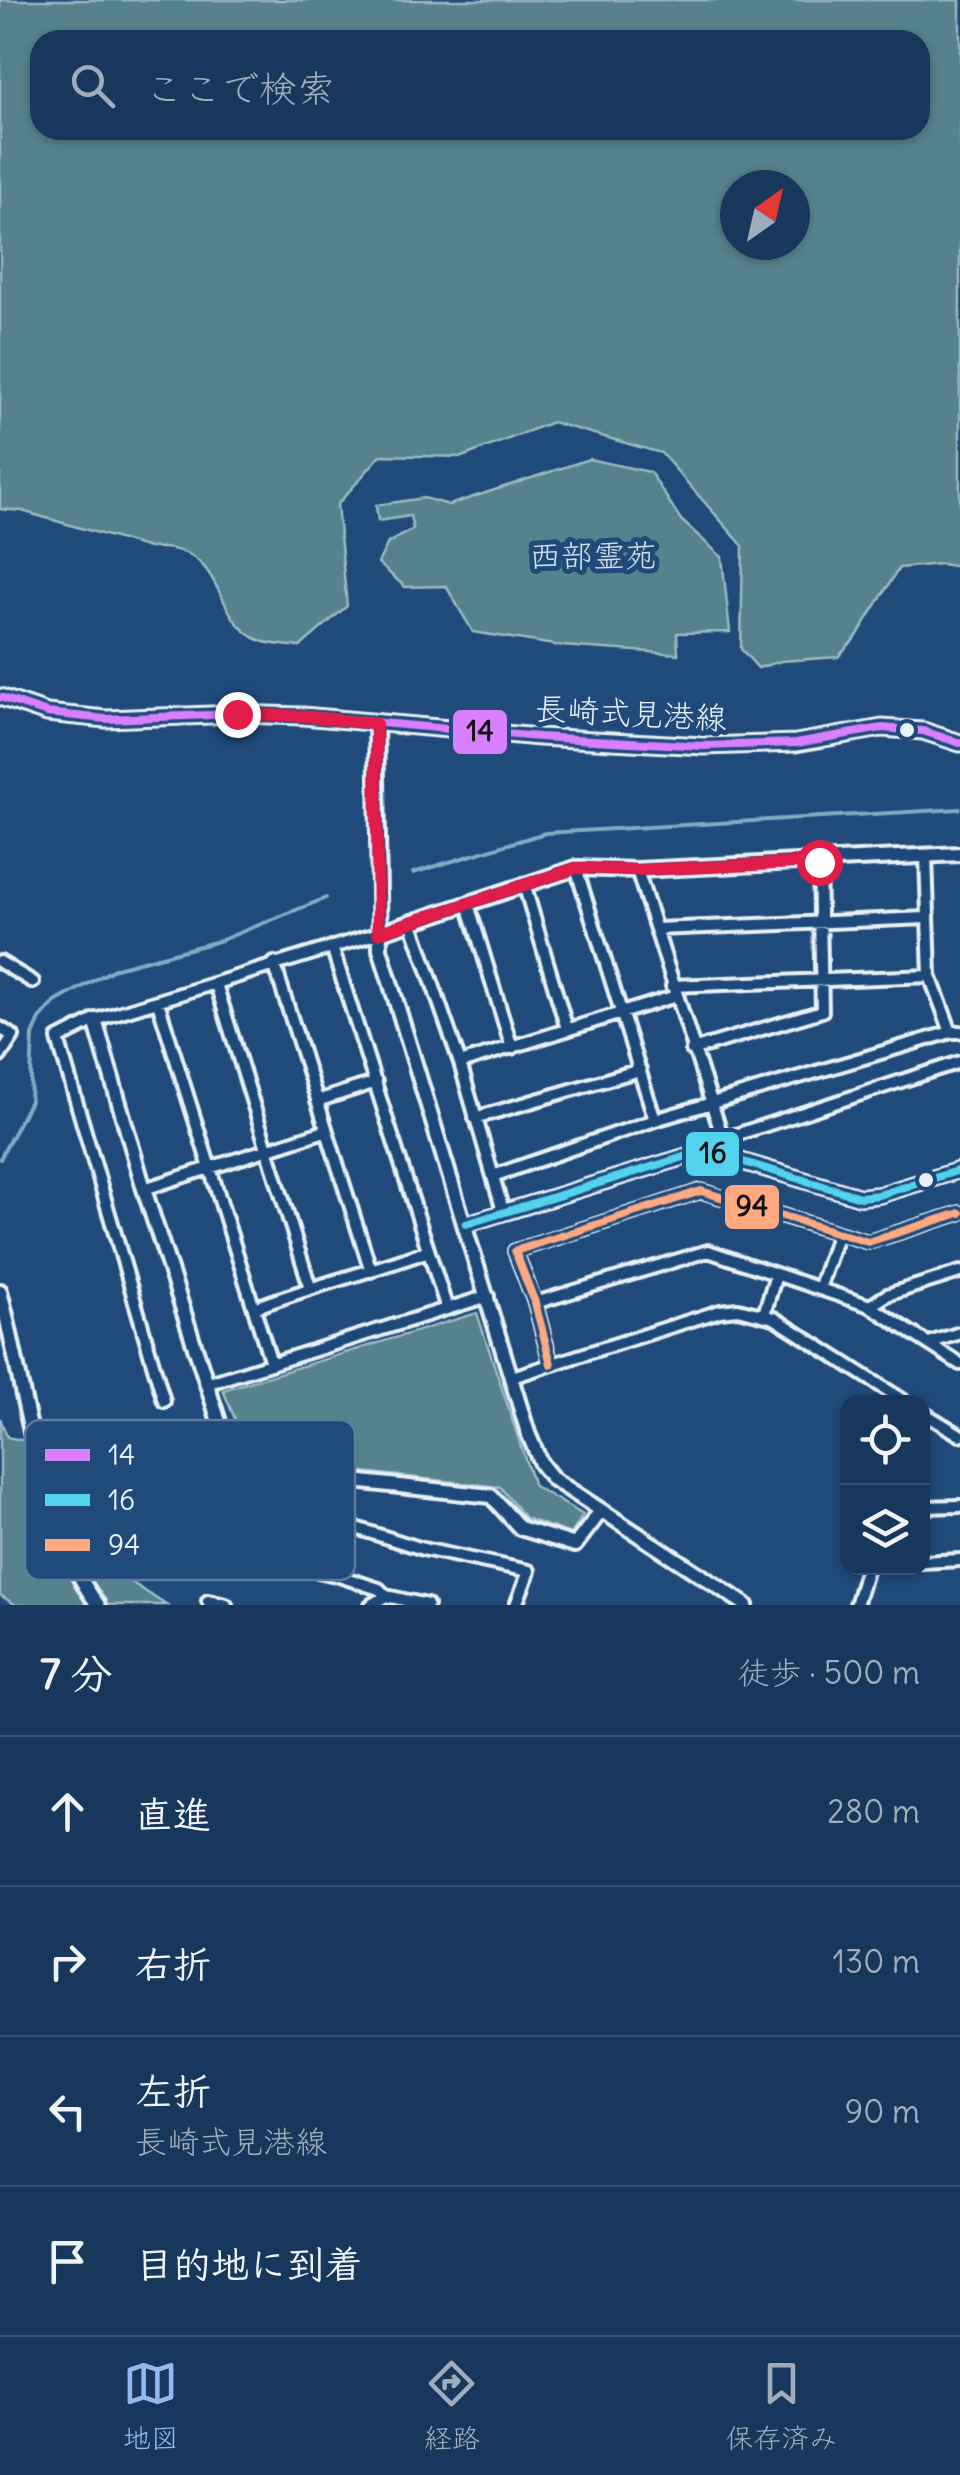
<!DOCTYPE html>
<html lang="ja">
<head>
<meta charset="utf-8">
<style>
	body { margin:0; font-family:Delius,"Klee One",sans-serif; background:#203f62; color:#f1f3f6 }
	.controls { position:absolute; right:30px; bottom:30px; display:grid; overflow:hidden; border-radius:20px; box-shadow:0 2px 8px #0004 }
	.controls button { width:90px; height:90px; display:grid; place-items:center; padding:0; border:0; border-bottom:2px solid #365272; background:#17385c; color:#f1f3f6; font:50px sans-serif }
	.compass { position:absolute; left:720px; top:170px; width:90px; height:90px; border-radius:50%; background:#17385c; box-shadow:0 2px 8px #0004; rotate:34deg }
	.stop { position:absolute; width:30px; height:30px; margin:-22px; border:8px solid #e11d48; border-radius:50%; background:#fff }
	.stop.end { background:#e11d48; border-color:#fff; box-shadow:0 2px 10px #0008 }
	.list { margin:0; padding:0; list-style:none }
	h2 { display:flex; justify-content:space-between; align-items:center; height:130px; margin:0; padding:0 40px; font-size:42px }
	h2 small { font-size:32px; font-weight:400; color:#9eacbb }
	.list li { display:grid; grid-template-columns:65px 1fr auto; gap:30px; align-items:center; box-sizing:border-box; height:150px; padding:0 40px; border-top:2px solid #365272 }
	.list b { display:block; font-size:38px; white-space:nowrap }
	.list p { margin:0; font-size:32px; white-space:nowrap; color:#9eacbb }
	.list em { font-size:32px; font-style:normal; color:#9eacbb }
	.icon { flex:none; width:55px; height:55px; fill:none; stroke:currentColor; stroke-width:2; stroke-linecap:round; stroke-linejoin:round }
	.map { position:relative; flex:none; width:960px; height:1605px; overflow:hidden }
	.search { position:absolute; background:#17385c; box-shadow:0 2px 8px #0004; left:30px; right:30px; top:30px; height:110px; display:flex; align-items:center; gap:25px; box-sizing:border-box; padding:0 35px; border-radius:30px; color:#9eacbb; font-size:38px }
	.sheet { height:730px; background:#17385c }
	nav { display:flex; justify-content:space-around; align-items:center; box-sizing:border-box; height:140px; border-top:2px solid #365272; background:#17385c; font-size:28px; color:#9eacbb }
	nav a { display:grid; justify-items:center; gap:5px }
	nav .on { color:#90b9f0 }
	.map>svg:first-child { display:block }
	.green { fill:#55828c; stroke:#9ebac2; stroke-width:2.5; fill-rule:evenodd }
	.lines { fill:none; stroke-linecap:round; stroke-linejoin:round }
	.stream { stroke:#85a9c3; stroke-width:4 }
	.minor-casing { stroke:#e8f1f8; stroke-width:18 }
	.tertiary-casing { stroke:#e8f1f8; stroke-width:20 }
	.secondary-casing { stroke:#e8f1f8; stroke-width:21 }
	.minor { stroke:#1f4a7a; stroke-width:10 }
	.tertiary { stroke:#1f4a7a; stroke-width:12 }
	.secondary { stroke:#1f4a7a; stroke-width:14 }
	.bus-1-casing { stroke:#1f4a7a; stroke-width:15 }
	.bus-2-casing { stroke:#1f4a7a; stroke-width:15 }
	.bus-3-casing { stroke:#1f4a7a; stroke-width:15 }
	.bus-1 { stroke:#d880ff; stroke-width:8 }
	.bus-2 { stroke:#53d2ee; stroke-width:8 }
	.bus-3 { stroke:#ffa980; stroke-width:8 }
	.route { stroke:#e11d48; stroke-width:12 }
	.bus-dot { fill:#e8f1f8; stroke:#1f4a7a; stroke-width:4 }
	.labels { text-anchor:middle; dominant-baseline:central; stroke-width:10; stroke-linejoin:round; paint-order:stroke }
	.park-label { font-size:32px; fill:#d2e0e8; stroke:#1f4a7a }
	.street-label { font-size:32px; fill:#e8f1f8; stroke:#1f4a7a }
	.key { fill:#1f4a7a; stroke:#5b7ca0; stroke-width:2.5 }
	.key-label { font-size:28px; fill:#e8f1f8 }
	.line-badge { stroke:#1f4a7a; stroke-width:4 }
	.pale-badge-label { font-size:28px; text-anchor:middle; font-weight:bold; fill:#111 }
</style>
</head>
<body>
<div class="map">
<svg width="960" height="1605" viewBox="0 0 960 1605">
	<rect width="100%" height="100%" fill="#1f4a7a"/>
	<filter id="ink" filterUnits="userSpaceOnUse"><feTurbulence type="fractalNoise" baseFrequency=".01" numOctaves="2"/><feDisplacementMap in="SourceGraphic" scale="20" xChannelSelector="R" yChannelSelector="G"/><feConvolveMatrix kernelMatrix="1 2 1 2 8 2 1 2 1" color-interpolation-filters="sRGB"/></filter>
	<g filter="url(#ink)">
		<path class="green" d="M0,0H960V567L941,564L899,568L857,636L838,657L781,661L758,668L741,649L743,546L661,453L552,422L462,457L381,455L337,505L347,606L300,647C288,645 272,645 261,641C208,619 230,543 149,548L22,511L0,509ZM920,40V130H40V40ZM795,185V245H735V185Z
			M589,459L650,472L681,520L722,557L730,632L677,633L678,654L561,646L473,632L446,586L405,587L378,563L388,543L413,529L410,516L378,521L376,505L424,498L449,505Z
			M477,1313L534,1486L583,1515L571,1534L525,1518L500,1487L252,1460L223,1390Z
			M0,1418L7,1437L108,1459L131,1582L166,1605H16L0,1595Z"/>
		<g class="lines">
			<path class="stream" d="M413,873L545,833L960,809
				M0,1159L30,1101L33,1035L40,1019L55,1002L116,968L219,941L326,898"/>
			<defs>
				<path id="minor" d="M926,855L930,976L951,1032
					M576,868L655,1120
					M637,870L723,1139L717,1154
					M524,884L567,1029
					M468,904L512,1048
					M411,921L460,1063L503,1211
					M656,929L927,918
					M332,947L447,1309
					M0,962L33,982
					M274,963L371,1271
					M216,984L310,1287
					M672,986L930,976
					M158,1002L271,1363
					M0,1028L13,1036L0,1056
					M692,1050L822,1011L819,862
					M460,1063L676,996
					M317,1101L376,1082
					M475,1118L640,1070
					M723,1139L960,1062
					M493,1176L655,1120L951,1032H960
					M144,1189L325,1131
					M819,1289L838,1233
					M535,1303L708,1251L870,1306L960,1364
					M870,1306L887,1295L960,1272
					M254,1308C312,1286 371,1272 428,1251
					M764,1314L776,1275
					M929,1343L960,1333
					M551,1364L535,1303L515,1251L701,1191L868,1242L960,1213
					M512,1377L720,1311L738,1309L774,1318L906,1402
					M209,1383L488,1296
					M164,1401L58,1039L95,1020L379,933
					M922,1412L960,1435
					M234,1468L229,1501L340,1523L423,1549L529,1571L516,1605
					M158,1490L178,1540L336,1575L379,1589L386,1596L427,1605
					M922,1507L960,1506
					M922,1562L960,1560
					M208,1601L226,1605
					M371,1605L386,1596
					M856,1605L867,1568"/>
				<path id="tertiary" d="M376,724L380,949L528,1433L541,1464L553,1479L746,1605
					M379,933L576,868L637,870L960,854
					M95,1020L144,1189L234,1468L491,1496L520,1528L575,1545L601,1511
					M466,1224L697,1153L717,1154L860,1197L879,1195L960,1170
					M0,1291C25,1386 39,1528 98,1605"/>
				<path id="secondary" d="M0,697L47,713L106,719L237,714L303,716L539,737L704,746L796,743L882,728L923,731L960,743"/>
			</defs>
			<use href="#minor" class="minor-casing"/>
			<use href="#tertiary" class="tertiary-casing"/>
			<use href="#secondary" class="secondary-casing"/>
			<use href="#minor" class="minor"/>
			<use href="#tertiary" class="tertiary"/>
			<use href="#secondary" class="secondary"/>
			<defs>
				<path id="bus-1" d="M0,697L47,713L106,719L237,714L303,716L539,737L704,746L796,743L882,728L923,731L960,743"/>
				<path id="bus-2" d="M466,1224L697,1153L717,1154L860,1197L879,1195L960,1170"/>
				<path id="bus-3" d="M551,1364L535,1303L515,1251L701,1191L868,1242L960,1213"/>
			</defs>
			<use href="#bus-1" class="bus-1-casing"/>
			<use href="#bus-2" class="bus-2-casing"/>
			<use href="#bus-3" class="bus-3-casing"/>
			<use href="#bus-1" class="bus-1"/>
			<use href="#bus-2" class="bus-2"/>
			<use href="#bus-3" class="bus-3"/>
		</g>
	</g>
	<g class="lines" filter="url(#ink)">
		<path class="route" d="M237,714L303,716L376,724L378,933L576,868L637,870L819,862"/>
	</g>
	<g class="bus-dot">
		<circle cx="907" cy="730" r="9"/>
		<circle cx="926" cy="1180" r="9"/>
	</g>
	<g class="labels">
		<g class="park-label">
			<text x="593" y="555">西部霊苑</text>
		</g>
		<g class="street-label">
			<text transform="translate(631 713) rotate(3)">長崎式見港線</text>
		</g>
	</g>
	<rect x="25" y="1420" width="330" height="160" rx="15" class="key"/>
	<rect x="45" y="1449" width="45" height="12" fill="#d880ff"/>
	<rect x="45" y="1494" width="45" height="12" fill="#53d2ee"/>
	<rect x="45" y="1539" width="45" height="12" fill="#ffa980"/>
	<g class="key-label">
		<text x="108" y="1465">14</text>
		<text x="108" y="1510">16</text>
		<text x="108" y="1555">94</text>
	</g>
	<g class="line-badge">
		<rect x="451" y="708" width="58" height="48" rx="10" fill="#d880ff"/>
		<rect x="684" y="1130" width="57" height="48" rx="10" fill="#53d2ee"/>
		<rect x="723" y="1183" width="58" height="48" rx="10" fill="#ffa980"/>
	</g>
	<g class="pale-badge-label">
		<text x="480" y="741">14</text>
		<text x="713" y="1163">16</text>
		<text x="752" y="1216">94</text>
	</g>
</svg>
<div class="controls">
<button><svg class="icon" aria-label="locate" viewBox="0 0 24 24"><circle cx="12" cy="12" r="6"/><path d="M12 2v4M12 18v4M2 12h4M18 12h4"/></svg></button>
<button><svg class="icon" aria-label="layers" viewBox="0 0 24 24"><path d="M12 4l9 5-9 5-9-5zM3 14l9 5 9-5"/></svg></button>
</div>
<svg class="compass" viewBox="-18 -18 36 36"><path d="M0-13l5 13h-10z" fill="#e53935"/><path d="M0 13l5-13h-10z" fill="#9eacbb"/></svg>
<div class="stop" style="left:819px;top:862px"></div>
<div class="stop end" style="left:237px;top:714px"></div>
<div class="search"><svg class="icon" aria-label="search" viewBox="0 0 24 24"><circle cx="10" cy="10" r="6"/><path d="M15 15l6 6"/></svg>ここで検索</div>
</div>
<section class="sheet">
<h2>7 分<small>徒歩 · 500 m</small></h2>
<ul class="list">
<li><svg class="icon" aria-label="ahead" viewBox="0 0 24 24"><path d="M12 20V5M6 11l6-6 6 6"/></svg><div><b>直進</b></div><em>280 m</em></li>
<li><svg class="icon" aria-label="right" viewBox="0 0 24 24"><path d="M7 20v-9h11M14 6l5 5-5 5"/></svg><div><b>右折</b></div><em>130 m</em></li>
<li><svg class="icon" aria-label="left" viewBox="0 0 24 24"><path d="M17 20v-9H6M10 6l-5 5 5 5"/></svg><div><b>左折</b><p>長崎式見港線</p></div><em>90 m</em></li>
<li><svg class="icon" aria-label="arrive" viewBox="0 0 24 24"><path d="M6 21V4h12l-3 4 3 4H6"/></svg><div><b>目的地に到着</b></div></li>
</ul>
</section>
<nav>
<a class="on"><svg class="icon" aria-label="map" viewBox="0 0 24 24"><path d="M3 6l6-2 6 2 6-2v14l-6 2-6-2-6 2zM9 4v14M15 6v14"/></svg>地図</a>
<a><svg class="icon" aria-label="directions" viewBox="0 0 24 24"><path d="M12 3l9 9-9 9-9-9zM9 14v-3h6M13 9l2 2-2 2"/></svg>経路</a>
<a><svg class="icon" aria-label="saved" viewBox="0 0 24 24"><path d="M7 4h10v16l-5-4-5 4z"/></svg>保存済み</a>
</nav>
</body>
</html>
